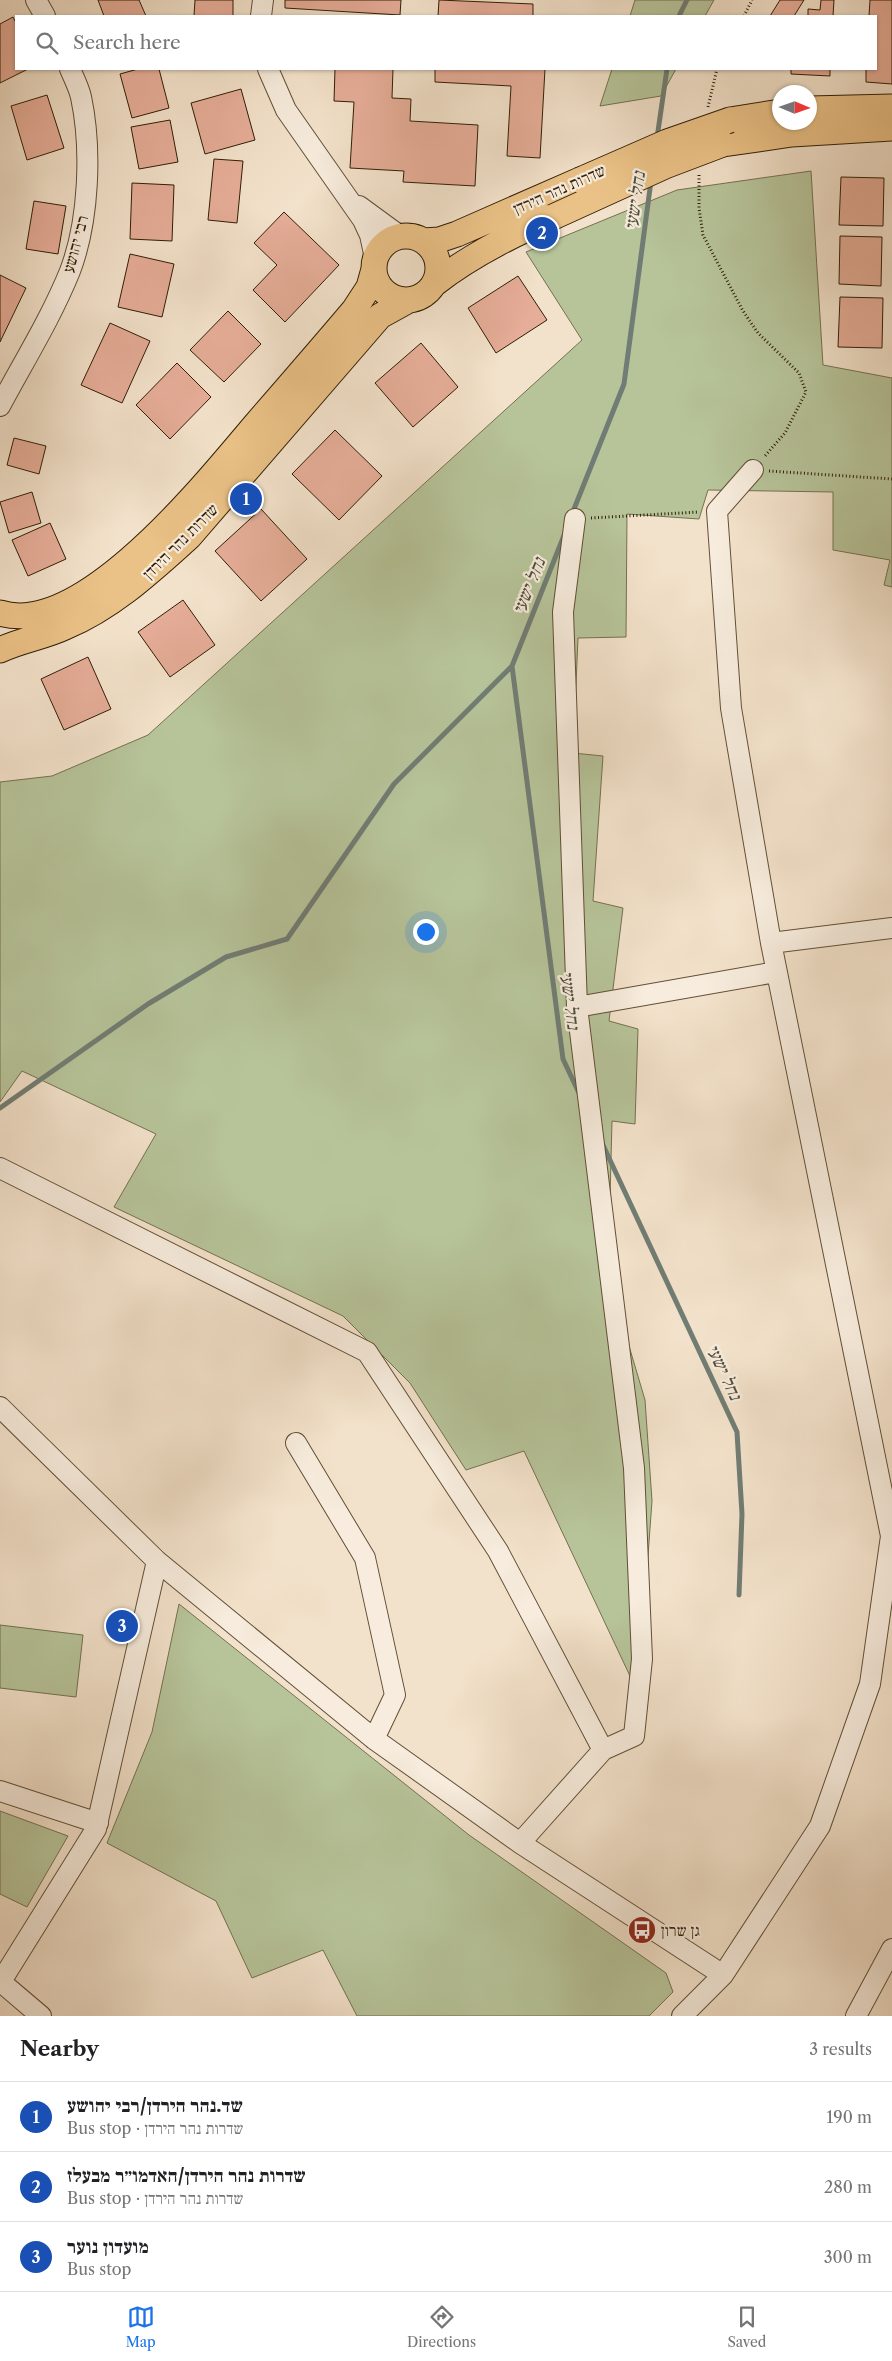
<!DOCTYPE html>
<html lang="en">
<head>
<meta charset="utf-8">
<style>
	body { margin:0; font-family:"Libre Caslon Text","Frank Ruhl Libre",serif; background:#f6f6f6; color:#202124 }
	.compass { position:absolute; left:772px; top:85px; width:45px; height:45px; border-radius:50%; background:#fff; box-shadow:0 1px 4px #0004; rotate:92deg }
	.you { position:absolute; left:425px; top:931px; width:18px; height:18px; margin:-12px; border:4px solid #fff; border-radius:50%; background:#1a73e8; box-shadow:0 0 0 8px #1a73e833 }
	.badge { display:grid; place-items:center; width:32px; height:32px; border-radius:50%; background:#1a73e8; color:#fff; font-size:16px; font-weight:700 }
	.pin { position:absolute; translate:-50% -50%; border:2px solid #fff; box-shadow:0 1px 5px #0006 }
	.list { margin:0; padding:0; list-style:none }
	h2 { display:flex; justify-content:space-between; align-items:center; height:65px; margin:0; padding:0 20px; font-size:21px }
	h2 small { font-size:16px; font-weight:400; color:#757577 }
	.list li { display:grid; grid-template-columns:32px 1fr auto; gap:15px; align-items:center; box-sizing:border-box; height:70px; padding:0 20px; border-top:1px solid #e0e0e0 }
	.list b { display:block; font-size:19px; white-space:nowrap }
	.list p { margin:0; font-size:16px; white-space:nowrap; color:#757577 }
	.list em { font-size:16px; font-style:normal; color:#757577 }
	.icon { flex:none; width:28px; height:28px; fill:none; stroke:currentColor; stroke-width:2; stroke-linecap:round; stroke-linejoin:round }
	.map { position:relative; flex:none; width:892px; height:2016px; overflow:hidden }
	.search { position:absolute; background:#fff; box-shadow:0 1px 4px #0004; left:15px; right:15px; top:15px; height:55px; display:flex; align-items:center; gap:12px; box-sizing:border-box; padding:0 18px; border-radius:0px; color:#757577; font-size:19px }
	.sheet { height:275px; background:#fff }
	nav { display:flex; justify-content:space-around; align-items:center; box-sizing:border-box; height:70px; border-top:1px solid #e0e0e0; background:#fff; font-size:14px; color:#757577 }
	nav a { display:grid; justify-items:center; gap:2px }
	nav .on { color:#1a73e8 }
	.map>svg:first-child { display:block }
	.green { fill:#b7c49a; stroke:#747150 }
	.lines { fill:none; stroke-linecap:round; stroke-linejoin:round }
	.stream { stroke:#717d74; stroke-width:5 }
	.building { fill:#e6ad98; stroke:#301e05 }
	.minor-casing { stroke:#614f36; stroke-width:22 }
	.major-casing { stroke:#301e05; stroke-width:27 }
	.path { stroke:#301e05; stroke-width:3; stroke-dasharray:1 2.5; stroke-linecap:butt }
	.minor { stroke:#f7ecdd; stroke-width:20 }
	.major { stroke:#eac186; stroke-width:25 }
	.major-bridge-casing { stroke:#301e05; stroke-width:27; stroke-linecap:butt }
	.major-bridge { stroke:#eac186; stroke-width:25 }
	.labels { text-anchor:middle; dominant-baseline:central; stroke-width:4.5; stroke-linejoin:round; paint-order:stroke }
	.street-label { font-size:16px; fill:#301e05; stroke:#f7ecdd }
	.poi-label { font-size:16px; fill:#301e05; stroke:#f7ecdd; text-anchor:start }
	.water-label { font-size:18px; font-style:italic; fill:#514d3c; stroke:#f7ecdd }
</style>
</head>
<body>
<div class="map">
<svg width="892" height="2016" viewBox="0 0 892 2016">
	<rect width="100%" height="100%" fill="#f3e2cb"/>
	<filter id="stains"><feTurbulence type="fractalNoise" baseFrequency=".004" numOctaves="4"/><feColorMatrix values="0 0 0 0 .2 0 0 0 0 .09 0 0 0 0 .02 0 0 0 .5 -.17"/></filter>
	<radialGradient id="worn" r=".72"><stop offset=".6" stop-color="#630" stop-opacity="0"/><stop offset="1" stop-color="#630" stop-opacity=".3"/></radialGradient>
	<path class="green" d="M635,0H714L705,16H630Z
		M612,69H676L661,96L600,106Z
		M811,171L823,365L892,378V587L884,585L890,560L833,550V492L708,490L699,519L627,514L626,637L578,638L573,753L603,756L593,901L623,908L609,1021L638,1029L635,1124L612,1121L608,1275L645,1400L652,1501L638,1693L524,1451L466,1470L410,1383L343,1316L114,1207L156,1134L22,1071L0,1102V782L52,776L148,735L582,340L526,252L677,190Z
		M179,1604L469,1835L666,1973L673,1992L649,2016H357L323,1950L252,1978L216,1901L107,1843L152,1732Z
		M0,1625L83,1635L76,1697L0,1688Z
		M0,1811L68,1836L27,1907L0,1894Z"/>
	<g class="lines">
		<path class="stream" d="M679,16L687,0
			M657,138L667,69
			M572,514L624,384L651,181
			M565,533L512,666L563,1059L579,1093
			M0,1108L148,1004L226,957L287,939L394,784L512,666
			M602,1143L737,1432L742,1514L739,1595"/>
	</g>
	<path class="building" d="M98,0H139L146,16H104Z
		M195,0H233V16H194Z
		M285,0H401L400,15L285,8Z
		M439,0L533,4V16H438Z
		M780,0H804L794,16H770Z
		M821,0H834L833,16H808V9L820,10Z
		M870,0H892V84L866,82V69H876V16H869Z
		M13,17L16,23V69H28L0,83V24Z
		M138,69H159L169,108L132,118L120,74Z
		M335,69H393L392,98L411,99L410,121L478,125L475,186L403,182L404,171L350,168L354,102L334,101Z
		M435,69H545L540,158L507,156L511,86L435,82Z
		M791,69H830V76L791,74Z
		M241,89L255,140L205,154L191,103Z
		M47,95L64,148L27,160L11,106Z
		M170,120L178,162L139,169L131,127Z
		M214,159L243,161L237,223L208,220Z
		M841,177L884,178L883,226L839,225Z
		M132,183L174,185L172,241L130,239Z
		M34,201L66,206L58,254L26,249Z
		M284,212L339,265L285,322L253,290L277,265L254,243Z
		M840,236L882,237L881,286L839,284Z
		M130,254L174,264L162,317L118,307Z
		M0,275L26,288L0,342Z
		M518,276L547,320L496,353L468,308Z
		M840,297L883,298L882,348L838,347Z
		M228,311L261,344L224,382L190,350Z
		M110,323L150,341L122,403L81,385Z
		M421,343L458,387L413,427L375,383Z
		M177,363L211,397L170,439L136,405Z
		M335,430L382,476L339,520L292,474Z
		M14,438L46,446L39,474L7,465Z
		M32,492L41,523L9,533L0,502Z
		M261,509L307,559L261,601L215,551Z
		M50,523L66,559L28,576L12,540Z
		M183,600L215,645L170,677L138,632Z
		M88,657L111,709L64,730L41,679Z"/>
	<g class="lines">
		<defs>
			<path id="minor" d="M36,0L45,16
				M261,16L263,0
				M268,69L286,110L363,220L370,235L375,258
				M359,206L400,236
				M0,406C24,361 51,318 70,271C89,221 92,149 81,97C79,88 74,78 70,69
				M771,943L892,928
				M577,1007L776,972
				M0,1168L367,1352L498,1551L603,1750
				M0,1407L157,1561L374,1739L520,1843L723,1975
				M296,1443L365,1558L395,1695L374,1739
				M0,1791L98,1823
				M520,1843L603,1750L634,1736L642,1659L634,1468L577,1007L563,612L575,519
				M1,1982L41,2016
				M0,1983L96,1829L157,1561
				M682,2016L723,1975L820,1826L870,1684L891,1536L771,943L731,708L717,511L753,470
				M856,2016L892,1949"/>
			<path id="major" d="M810,109L892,107
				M730,120L780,112
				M723,144L792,134L892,128
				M374 268a32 32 0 1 1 64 0a32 32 0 1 1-64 0Z
				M423,241L439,240L457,234L580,180
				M434,284C471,255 511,235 553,217
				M0,613C83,639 208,480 255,425C288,387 321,349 354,310L369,287L374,269
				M0,650C21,640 44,637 65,627C113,607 151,571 189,537L380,316L409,300"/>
		</defs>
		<use href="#minor" class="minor-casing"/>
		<use href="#major" class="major-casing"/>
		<path class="path" d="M744,16L752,0
			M708,107L717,69
			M699,175V208L703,235L743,311L758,333L799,373L806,392L785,433L764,457
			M769,471L892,479
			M591,518L699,512"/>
		<use href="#minor" class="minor"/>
		<use href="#major" class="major"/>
		<defs>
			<path id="major-bridge" d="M580,180L667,142L730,120
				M553,217L665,166L723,144"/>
		</defs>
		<use href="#major-bridge" class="major-bridge-casing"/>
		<use href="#major-bridge" class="major-bridge"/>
	</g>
	<defs>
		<symbol id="bus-disc" viewBox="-11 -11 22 22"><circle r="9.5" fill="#8f2418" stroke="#f7ecdd"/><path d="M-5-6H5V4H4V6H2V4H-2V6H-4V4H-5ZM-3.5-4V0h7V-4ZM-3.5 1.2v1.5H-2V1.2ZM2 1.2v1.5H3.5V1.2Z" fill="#fff"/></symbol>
	</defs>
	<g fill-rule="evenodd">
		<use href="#bus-disc" x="626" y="1914" width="32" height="32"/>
	</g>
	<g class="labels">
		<g class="street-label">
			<text transform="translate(559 189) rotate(-24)">שדרות נהר הירדן</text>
			<text transform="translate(75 244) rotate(-75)">רבי יהושע</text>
			<text transform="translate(180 541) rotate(-45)">שדרות נהר הירדן</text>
		</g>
		<g class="poi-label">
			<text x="661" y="1930">גן שרון</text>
		</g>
		<g class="water-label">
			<text transform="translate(635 201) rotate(-82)">נחל ישעי</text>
			<text transform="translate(529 586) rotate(-68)">נחל ישעי</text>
			<text transform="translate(570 1000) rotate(83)">נחל ישעי</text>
			<text transform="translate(724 1372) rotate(65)">נחל ישעי</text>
		</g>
	</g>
	<rect width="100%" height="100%" filter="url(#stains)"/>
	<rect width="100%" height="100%" fill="url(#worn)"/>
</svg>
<svg class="compass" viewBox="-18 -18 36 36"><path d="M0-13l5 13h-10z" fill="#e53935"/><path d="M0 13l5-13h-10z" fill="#757577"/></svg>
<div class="you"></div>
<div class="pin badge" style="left:246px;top:499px;background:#1a4fb4">1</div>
<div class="pin badge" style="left:542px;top:233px;background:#1a4fb4">2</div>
<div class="pin badge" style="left:122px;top:1626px;background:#1a4fb4">3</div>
<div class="search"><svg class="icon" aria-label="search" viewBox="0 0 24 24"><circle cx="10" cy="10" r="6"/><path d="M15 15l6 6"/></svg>Search here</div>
</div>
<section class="sheet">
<h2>Nearby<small>3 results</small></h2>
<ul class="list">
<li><span class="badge" style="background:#1a4fb4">1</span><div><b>שד.נהר הירדן/רבי יהושע</b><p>Bus stop · שדרות נהר הירדן</p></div><em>190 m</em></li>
<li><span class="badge" style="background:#1a4fb4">2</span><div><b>שדרות נהר הירדן/האדמו״ר מבעלז</b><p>Bus stop · שדרות נהר הירדן</p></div><em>280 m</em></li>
<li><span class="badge" style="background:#1a4fb4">3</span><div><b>מועדון נוער</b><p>Bus stop</p></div><em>300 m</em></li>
</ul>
</section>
<nav>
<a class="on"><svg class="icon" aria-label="map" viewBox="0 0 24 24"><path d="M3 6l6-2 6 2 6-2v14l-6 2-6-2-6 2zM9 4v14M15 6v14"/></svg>Map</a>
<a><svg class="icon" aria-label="directions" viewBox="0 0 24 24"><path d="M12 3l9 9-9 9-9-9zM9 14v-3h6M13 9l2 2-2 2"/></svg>Directions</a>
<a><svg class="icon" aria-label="saved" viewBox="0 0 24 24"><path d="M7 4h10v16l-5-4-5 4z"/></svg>Saved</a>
</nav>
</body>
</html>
